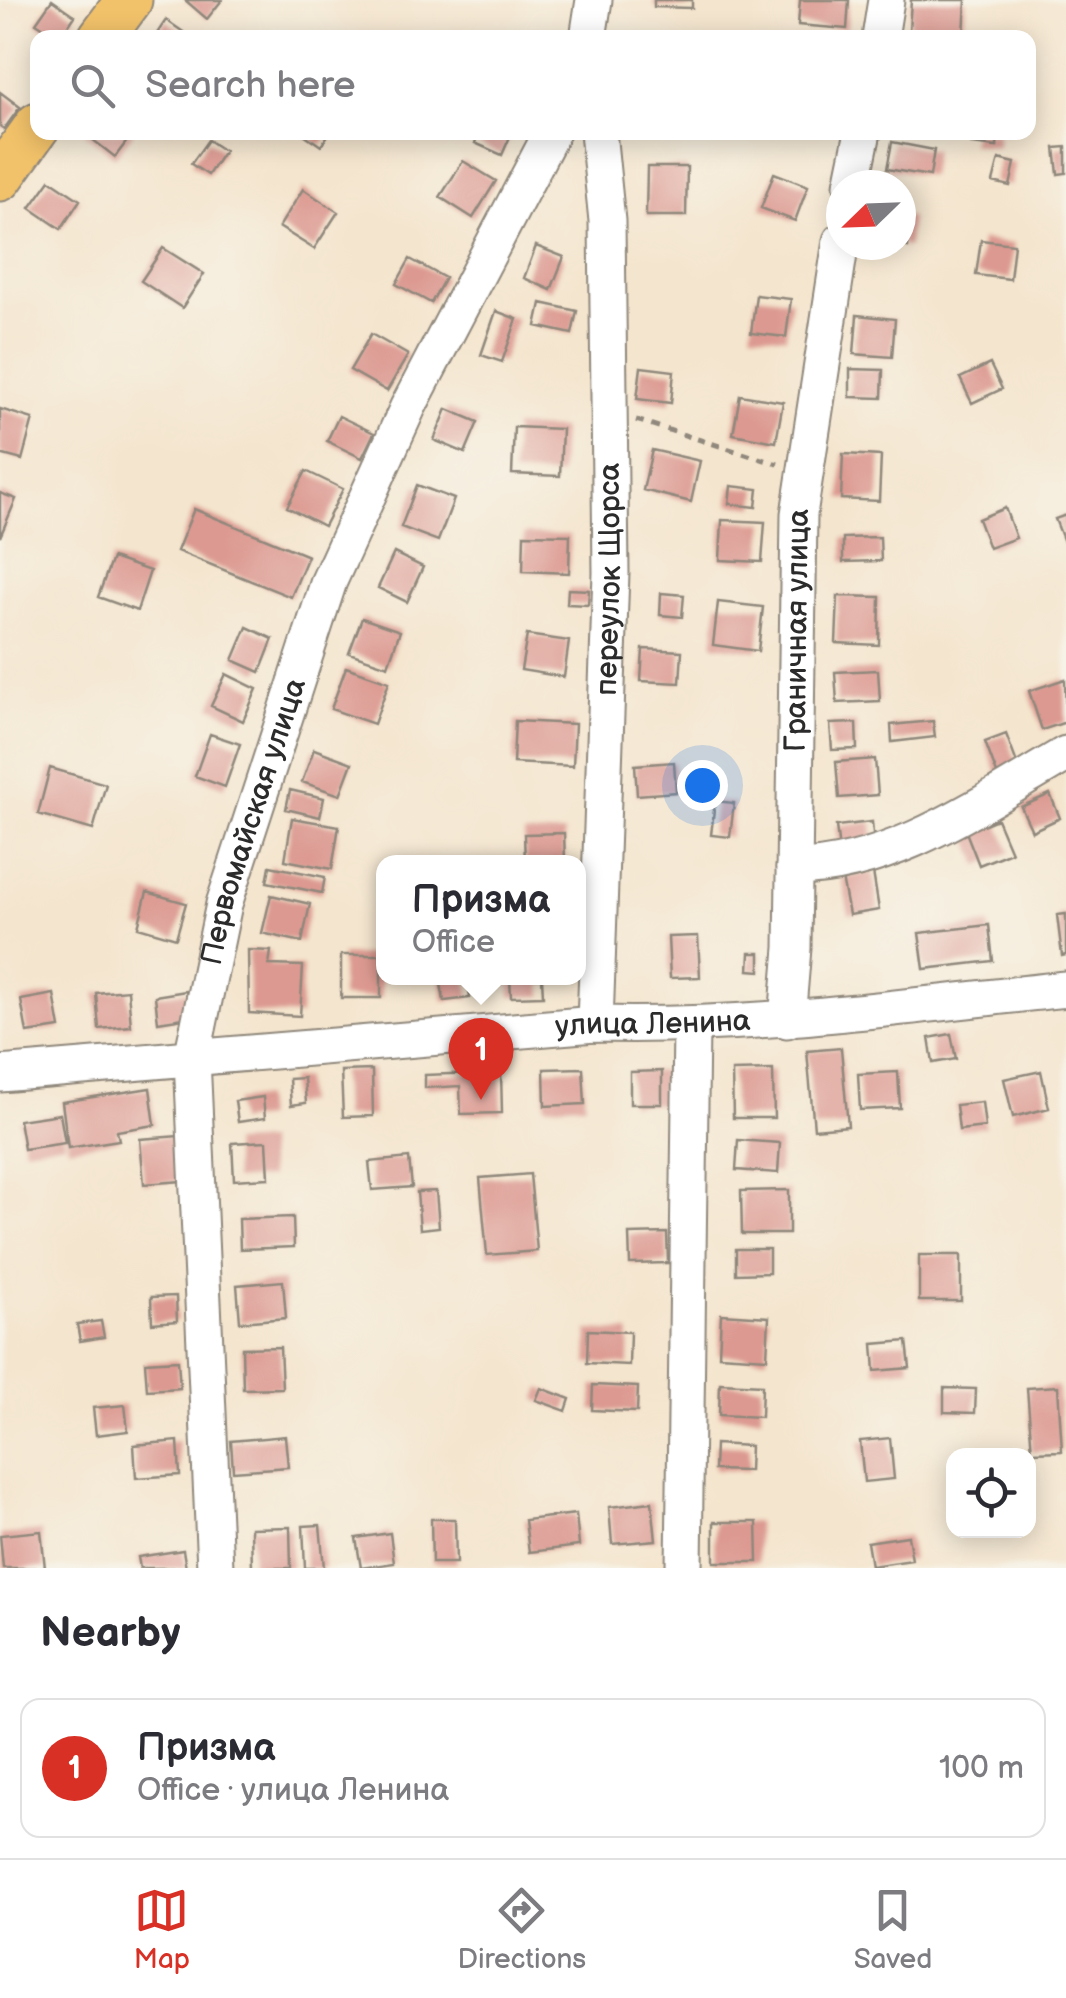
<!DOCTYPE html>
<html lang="en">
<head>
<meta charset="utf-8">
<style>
	body { margin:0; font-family:"Balsamiq Sans",sans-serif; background:#f7f7f7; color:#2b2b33 }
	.controls { position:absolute; right:30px; bottom:30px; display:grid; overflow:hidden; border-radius:20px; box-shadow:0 5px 25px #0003 }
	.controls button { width:90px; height:90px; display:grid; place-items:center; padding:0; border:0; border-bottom:2px solid #e1e1e2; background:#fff; color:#2b2b33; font:50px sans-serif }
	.compass { position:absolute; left:826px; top:170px; width:90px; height:90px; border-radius:50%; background:#fff; box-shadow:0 5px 25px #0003; rotate:247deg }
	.you { position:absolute; left:702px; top:785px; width:35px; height:35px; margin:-25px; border:8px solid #fff; border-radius:50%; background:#1a73e8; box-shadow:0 0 0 15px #1a73e833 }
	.badge { display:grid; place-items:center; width:65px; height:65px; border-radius:50%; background:#d93025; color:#fff; font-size:32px; font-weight:700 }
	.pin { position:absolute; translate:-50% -82px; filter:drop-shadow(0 2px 5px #0008) }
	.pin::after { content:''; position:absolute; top:52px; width:35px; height:30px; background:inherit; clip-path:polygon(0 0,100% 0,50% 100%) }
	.popup { position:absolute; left:376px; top:855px; width:210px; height:130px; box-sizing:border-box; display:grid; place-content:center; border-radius:20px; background:#fff; filter:drop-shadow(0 2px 8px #0005); font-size:32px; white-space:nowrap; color:#7c7c81 }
	.popup b { font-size:38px; color:#2b2b33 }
	.popup::after { content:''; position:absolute; left:50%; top:100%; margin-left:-20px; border:20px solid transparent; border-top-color:#fff }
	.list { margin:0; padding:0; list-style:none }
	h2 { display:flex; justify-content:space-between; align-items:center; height:130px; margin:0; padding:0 40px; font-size:42px }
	h2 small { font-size:32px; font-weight:400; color:#7c7c81 }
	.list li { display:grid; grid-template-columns:65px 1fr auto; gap:30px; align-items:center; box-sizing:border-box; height:140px; margin:0 20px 20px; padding:0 20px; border:2px solid #e1e1e2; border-radius:20px }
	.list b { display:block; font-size:38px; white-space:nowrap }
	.list p { margin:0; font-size:32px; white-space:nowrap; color:#7c7c81 }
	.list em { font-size:32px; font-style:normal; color:#7c7c81 }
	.icon { flex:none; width:55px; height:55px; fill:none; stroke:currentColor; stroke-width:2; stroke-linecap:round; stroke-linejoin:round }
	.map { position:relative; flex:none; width:1066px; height:1568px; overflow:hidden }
	.search { position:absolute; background:#fff; box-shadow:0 5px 25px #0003; left:30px; right:30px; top:30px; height:110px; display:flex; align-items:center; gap:25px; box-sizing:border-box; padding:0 35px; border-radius:20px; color:#7c7c81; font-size:38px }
	.sheet { height:290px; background:#fff }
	nav { display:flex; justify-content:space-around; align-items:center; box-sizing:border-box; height:140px; border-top:2px solid #e1e1e2; background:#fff; font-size:28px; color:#7c7c81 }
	nav a { display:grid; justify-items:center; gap:5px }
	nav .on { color:#d93025 }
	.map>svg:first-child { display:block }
	.building { fill:#dc9991 }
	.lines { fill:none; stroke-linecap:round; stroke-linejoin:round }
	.minor-casing { stroke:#90887c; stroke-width:39 }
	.major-casing { stroke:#90887c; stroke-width:49 }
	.path { stroke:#90887c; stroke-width:5; stroke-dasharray:8 8; stroke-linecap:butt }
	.minor { stroke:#fff; stroke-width:35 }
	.major { stroke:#f2c26a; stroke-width:45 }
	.labels { text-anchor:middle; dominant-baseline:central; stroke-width:8; stroke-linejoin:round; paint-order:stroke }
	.street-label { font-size:30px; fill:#2b2b2b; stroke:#f7f3e8 }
</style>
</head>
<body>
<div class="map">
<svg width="1066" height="1568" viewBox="0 0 1066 1568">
	<rect width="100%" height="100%" fill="#f7f3e8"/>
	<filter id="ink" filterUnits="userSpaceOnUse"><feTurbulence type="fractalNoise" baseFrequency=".01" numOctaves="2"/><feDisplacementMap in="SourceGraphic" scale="20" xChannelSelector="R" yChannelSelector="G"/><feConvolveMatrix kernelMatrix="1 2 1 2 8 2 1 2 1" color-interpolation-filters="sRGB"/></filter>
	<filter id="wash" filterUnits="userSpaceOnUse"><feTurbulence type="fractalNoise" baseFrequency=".0048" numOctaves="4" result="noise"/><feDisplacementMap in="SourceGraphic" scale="40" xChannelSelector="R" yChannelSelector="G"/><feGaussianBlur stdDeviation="2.25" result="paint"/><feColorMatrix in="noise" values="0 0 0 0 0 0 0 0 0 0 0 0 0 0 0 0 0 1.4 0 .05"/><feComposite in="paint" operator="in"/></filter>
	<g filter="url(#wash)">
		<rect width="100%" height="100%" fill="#f4e5ce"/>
		<g id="blocks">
			<path class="building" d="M52,0L75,16L60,38L36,23Z
				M185,0H222L207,19Z
				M654,0H692V8L654,7Z
				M800,0H849L847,29L798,25Z
				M911,0H966L964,35L909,31Z
				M166,20L192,38H154Z
				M0,92L20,107L4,129L0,126Z
				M83,132H134L115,157Z
				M301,132H330L321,146Z
				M479,132H512L502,155L475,143Z
				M973,132H998L997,147L971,144Z
				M208,140L224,151L208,175L191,164Z
				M892,142L934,150L930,176L887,169Z
				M1066,147V173L1058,174L1055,148Z
				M999,159L1015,163L1010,186L993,182Z
				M463,161L496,181L473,218L440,197Z
				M647,167H687L686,216H646Z
				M774,173L808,186L795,221L761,208Z
				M50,180L80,200L61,229L30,208Z
				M303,189L338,212L314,249L279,227Z
				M901,216L911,217L908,247L901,246Z
				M981,240L1014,244L1010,279L976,275Z
				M536,246L564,257L551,290L524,278Z
				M163,248L204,274L182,308L141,281Z
				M410,259L445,278L431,303L396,284Z
				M756,295L791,299L786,337L751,333Z
				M541,303L577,311L572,334L536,326Z
				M496,311L517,319L502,362L481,355Z
				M857,315L895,319L892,357L854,354Z
				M371,334L408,355L387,391L350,370Z
				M990,364L1002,389L972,403L960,378Z
				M641,367L674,371L671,403L637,399Z
				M850,369L883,370L882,398L850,397Z
				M740,395L783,402L776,442L733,434Z
				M0,409L33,419L22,460L0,454Z
				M447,409L478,422L465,453L434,440Z
				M339,416L374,433L362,458L327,441Z
				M514,427L562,429L560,476L512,474Z
				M652,450L700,461L691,502L643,490Z
				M843,454L881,456L879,501L841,499Z
				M306,471L343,489L324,526L287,507Z
				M417,485L454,499L438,541L401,527Z
				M731,486L758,489L756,507L729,504Z
				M0,493L16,499L0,537Z
				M1005,508L1016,538L989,548L978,519Z
				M194,509L308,556L291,597L177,551Z
				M1066,515V547L1055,519Z
				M722,520L765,522L762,562L720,560Z
				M524,534L570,535L569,573L523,571Z
				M880,537L881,561L843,562V538Z
				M394,553L423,567L407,602L378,588Z
				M112,558L150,571L137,611L98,597Z
				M568,589L589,590L588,605L567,604Z
				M661,593L684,595L682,617L660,615Z
				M838,596L880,597L879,645L836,643Z
				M718,602L763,607L758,651L713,645Z
				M362,618L400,631L388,666L349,653Z
				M247,627L273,639L260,672L233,660Z
				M527,635L569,641L564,677L521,670Z
				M643,649L682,651L680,683L641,681Z
				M346,667L389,682L374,724L331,709Z
				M878,670L880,701L837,703L835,672Z
				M226,674L257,689L243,721L211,706Z
				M1065,679L1066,722L1042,730L1029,691Z
				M515,721L575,724L573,766L513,763Z
				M933,721L935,737L892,742L891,725Z
				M856,723L857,749L832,750L830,724Z
				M210,734L240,744L225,787L195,776Z
				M1006,734L1018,766L997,774L985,742Z
				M314,749L352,763L340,795L302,782Z
				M875,759L878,795L839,798L836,762Z
				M674,762L676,792L637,795L635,765Z
				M50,768L106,784L93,830L38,814Z
				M290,790L324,798L320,817L286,809Z
				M1050,794L1060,818L1032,831L1021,807Z
				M715,801L734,803L730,837L711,835Z
				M292,818L339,826L332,869L285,860Z
				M997,819L1011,852L979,865L966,832Z
				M872,822L874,845L839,850L836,826Z
				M564,833L565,862H525L524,834Z
				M270,866L325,877L322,893L267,882Z
				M873,872L879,910L849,915L842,878Z
				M147,892L186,903L176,938L138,927Z
				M271,895L310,904L302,942L262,933Z
				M1066,914V955L1062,956L1057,915Z
				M989,925L993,961L924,969L919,933Z
				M698,936L700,977L670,978L668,937Z
				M248,950L271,951L269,965L303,966L300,1016L249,1013Z
				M750,953H760V971L749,970Z
				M341,955H381V998H341Z
				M440,978H467L470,998L444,1001Z
				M510,978H542L543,996L511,997Z
				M128,990L131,1026L99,1029L96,993Z
				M186,991L190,1017L158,1022L155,996Z
				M54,994L60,1028L27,1033L21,1000Z
				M951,1034L956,1059L933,1063L929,1038Z
				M841,1048L848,1126L814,1129L807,1051Z
				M583,1068L585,1104L545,1106L544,1069Z
				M372,1070L373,1116L343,1117L341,1071Z
				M773,1070L774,1118H733L732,1071Z
				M662,1071V1104H630V1072Z
				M1041,1071L1049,1108L1013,1117L1004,1079Z
				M501,1072L502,1113L461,1114L460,1086L425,1088V1075Z
				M898,1072L900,1108L860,1110L858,1074Z
				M304,1078L306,1103L291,1105L289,1079Z
				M150,1088L155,1125L117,1131L119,1140L68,1148L62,1102Z
				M263,1097L265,1118L238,1122L235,1101Z
				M982,1102L985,1127L959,1130L956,1105Z
				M60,1114L65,1143L24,1149L19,1120Z
				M179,1136L182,1181L144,1184L140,1139Z
				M738,1140L780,1143L778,1173L736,1170Z
				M267,1141L269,1178L234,1180L232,1143Z
				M409,1158L412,1187L372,1190L369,1162Z
				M530,1174L537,1251L487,1255L480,1178Z
				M789,1190V1234H742L741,1191Z
				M436,1191L439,1227L420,1229L417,1192Z
				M293,1217L294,1247L240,1249L239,1219Z
				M667,1233L668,1263L630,1264L629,1234Z
				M736,1249H769V1273L736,1274Z
				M919,1255H961V1301H919Z
				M283,1281L286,1318L240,1322L237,1285Z
				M176,1296L177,1321L152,1323L151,1297Z
				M721,1314L769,1317L767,1358L719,1355Z
				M101,1321L104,1337L80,1341L77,1324Z
				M588,1330L630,1332L629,1365L587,1363Z
				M907,1341L910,1368L875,1371L873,1344Z
				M280,1347L282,1388L243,1389L242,1348Z
				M178,1360L180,1388L147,1390L145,1362Z
				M720,1383L762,1385L761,1417L719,1415Z
				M593,1385L638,1387L637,1412L592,1410Z
				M1058,1386L1062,1451L1032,1452L1027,1388Z
				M541,1388L570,1399L566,1411L536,1400Z
				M944,1388L976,1389L975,1413L944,1412Z
				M125,1405L128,1431L96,1435L93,1408Z
				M285,1436L288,1467L233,1471L231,1441Z
				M890,1438L894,1479L864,1482L860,1441Z
				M178,1441L180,1475L136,1478L134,1445Z
				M715,1444L750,1446L749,1471L714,1470Z
				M652,1502L656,1540L612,1544L609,1507Z
				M576,1514L579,1546L529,1552L525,1520Z
				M431,1519H455L456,1563H432Z
				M714,1522H757L758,1562H714Z
				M320,1525L324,1568H305L303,1526Z
				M290,1527L291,1568H252L251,1528Z
				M41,1531L45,1568H3L0,1535Z
				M390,1533L394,1563L361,1568L356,1538Z
				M908,1536L912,1560L871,1566L867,1542Z
				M183,1550L186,1568H140L138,1557Z"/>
		</g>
	</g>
	<g filter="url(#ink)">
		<use href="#blocks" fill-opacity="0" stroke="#90887c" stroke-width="2.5"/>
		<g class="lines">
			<defs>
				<g id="minor">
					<path d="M588,38L594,0"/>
					<path d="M880,38L886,0"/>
					<path d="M852,185L863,132"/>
					<path d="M794,868C894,867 983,802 1066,754"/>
					<path id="s1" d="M787,1020L793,948L799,514L841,241"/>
					<path id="s2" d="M595,1024L611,573L607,221L598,132"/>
					<path id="s3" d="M0,1074L595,1024C753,1028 909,1006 1066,989"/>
					<path id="s4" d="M215,1568L192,1058L224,904L329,581L408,407L552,132"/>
					<path d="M684,1568L691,1026"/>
				</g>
				<path id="major" d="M101,38L129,0
					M0,178L38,125"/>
			</defs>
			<use href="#minor" class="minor-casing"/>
			<use href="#major" class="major-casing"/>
			<path class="path" d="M636,420L778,464"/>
			<use href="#minor" class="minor"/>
			<use href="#major" class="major"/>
		</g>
	</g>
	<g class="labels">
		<g class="street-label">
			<text stroke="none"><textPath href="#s2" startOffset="445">переулок Щорса</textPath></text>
			<text stroke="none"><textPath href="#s1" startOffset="390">Граничная улица</textPath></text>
			<text stroke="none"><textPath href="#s4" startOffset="755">Первомайская улица</textPath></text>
			<text stroke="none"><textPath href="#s3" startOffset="655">улица Ленина</textPath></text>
		</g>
	</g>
</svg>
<div class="controls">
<button><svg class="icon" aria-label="locate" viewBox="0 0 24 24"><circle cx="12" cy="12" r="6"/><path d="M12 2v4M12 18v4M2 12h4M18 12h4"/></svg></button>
</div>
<svg class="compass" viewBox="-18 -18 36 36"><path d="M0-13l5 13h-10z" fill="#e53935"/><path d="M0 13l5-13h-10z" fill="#7c7c81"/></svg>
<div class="you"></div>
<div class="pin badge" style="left:481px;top:1100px">1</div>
<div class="popup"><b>Призма</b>Office</div>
<div class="search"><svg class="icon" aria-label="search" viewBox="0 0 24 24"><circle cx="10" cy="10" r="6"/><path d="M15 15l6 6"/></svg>Search here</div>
</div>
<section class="sheet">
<h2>Nearby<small></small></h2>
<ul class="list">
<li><span class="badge">1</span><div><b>Призма</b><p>Office · улица Ленина</p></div><em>100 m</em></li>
</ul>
</section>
<nav>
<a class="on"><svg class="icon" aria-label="map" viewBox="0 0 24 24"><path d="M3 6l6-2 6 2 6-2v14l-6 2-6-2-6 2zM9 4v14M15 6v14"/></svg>Map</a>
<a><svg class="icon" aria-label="directions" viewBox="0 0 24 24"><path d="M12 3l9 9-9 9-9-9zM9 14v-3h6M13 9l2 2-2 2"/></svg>Directions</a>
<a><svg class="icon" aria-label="saved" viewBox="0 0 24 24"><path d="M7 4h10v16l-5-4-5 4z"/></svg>Saved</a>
</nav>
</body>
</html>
